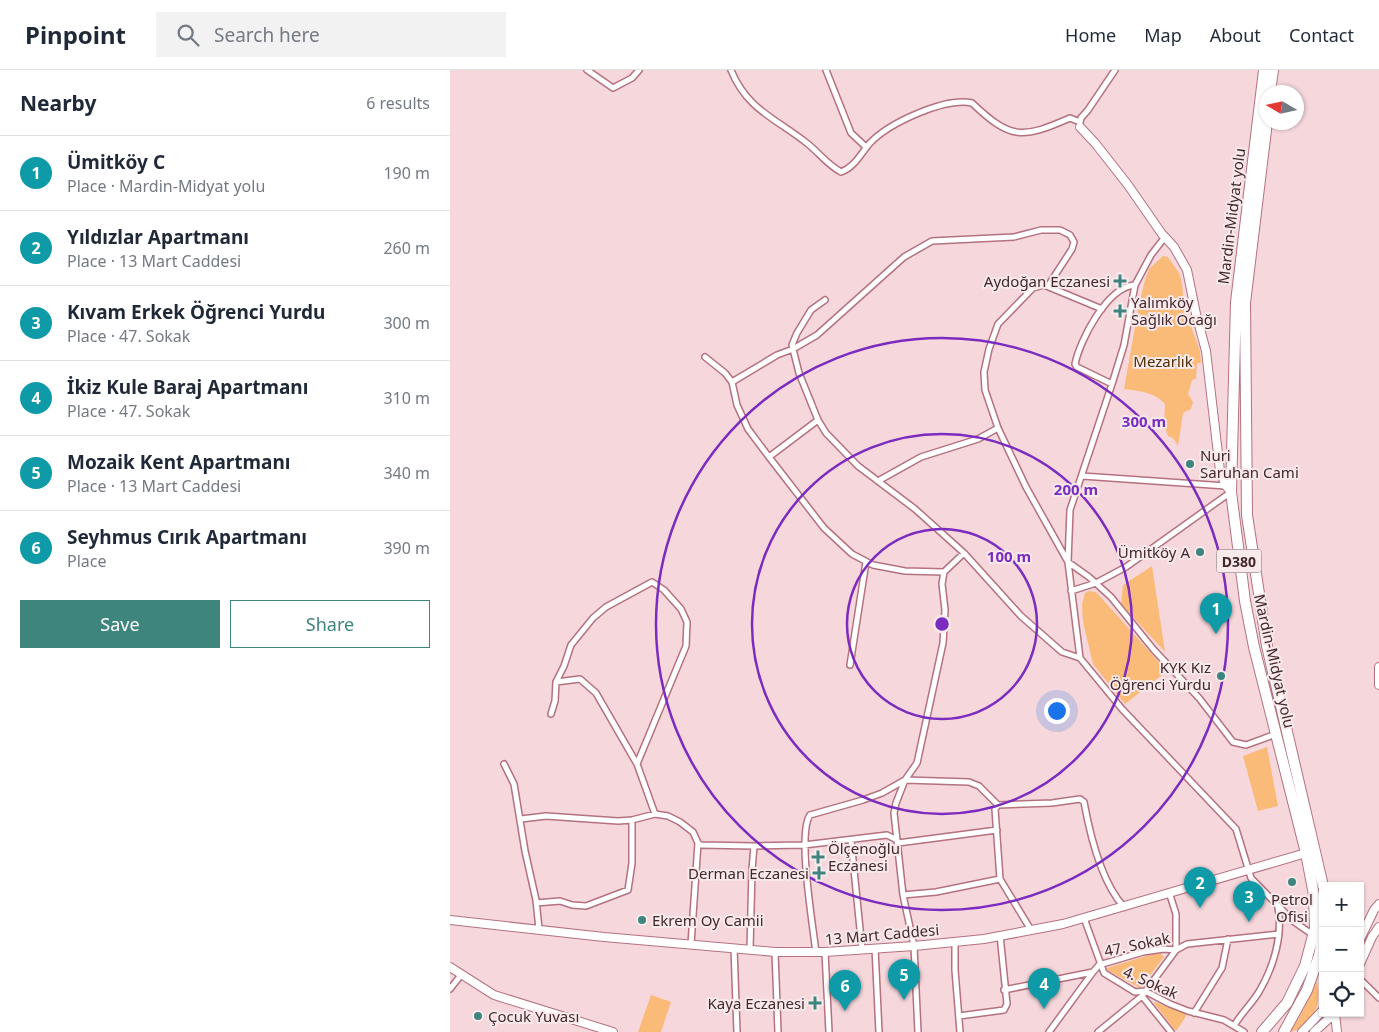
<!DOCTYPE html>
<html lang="en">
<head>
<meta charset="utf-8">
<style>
	body { margin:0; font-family:"Noto Sans",sans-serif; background:#f2f2f3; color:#1f2937 }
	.controls { position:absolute; right:15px; bottom:15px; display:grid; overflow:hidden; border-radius:0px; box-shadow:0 1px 4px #0004 }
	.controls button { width:45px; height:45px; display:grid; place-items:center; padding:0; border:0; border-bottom:1px solid #e0e1e3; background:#fff; color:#1f2937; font:25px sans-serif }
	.compass { position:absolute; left:809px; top:15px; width:45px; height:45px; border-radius:50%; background:#fff; box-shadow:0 1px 4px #0004; rotate:279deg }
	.you { position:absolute; left:606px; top:640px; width:18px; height:18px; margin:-12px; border:4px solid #fff; border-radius:50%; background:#1a73e8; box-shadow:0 0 0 8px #1a73e833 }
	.badge { display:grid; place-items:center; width:32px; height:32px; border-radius:50%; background:#3e857e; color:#fff; font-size:16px; font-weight:700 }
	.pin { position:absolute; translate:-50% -41px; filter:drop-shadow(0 1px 2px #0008) }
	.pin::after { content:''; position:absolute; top:26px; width:18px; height:15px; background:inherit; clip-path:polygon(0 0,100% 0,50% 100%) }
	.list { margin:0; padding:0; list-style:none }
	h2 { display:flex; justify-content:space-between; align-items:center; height:65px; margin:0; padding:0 20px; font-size:21px }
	h2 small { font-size:16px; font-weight:400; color:#747a83 }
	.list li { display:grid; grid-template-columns:32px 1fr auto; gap:15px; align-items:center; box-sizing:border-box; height:75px; padding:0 20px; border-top:1px solid #e0e1e3 }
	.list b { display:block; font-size:19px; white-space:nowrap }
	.list p { margin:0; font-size:16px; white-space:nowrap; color:#747a83 }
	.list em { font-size:16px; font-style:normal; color:#747a83 }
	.actions { display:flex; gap:10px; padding:15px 20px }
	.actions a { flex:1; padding:11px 0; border:1px solid #3e857e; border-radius:0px; text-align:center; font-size:18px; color:#3e857e }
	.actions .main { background:#3e857e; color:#fff }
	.icon { flex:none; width:28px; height:28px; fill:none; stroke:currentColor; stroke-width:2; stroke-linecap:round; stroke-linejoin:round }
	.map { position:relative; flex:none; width:929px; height:962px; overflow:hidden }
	header { display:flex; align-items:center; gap:30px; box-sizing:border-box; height:70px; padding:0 25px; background:#fff; border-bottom:1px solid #e0e1e3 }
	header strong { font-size:24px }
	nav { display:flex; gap:28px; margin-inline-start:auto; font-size:18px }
	.search { width:350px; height:45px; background:#f2f2f3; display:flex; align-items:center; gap:12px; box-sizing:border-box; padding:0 18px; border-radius:0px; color:#747a83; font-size:19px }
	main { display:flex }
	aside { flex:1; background:#fff }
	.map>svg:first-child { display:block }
	.green { fill:#fbbb78 }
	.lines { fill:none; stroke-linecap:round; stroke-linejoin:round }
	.street-casing { stroke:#b4727f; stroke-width:8 }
	.secondary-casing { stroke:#b4727f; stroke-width:10 }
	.highway-casing { stroke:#b4727f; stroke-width:12 }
	.street { stroke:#fff; stroke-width:5 }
	.secondary { stroke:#fff; stroke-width:8 }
	.highway { stroke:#fff; stroke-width:10 }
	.ring { fill:none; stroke:#7b2cbf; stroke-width:2.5 }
	.poi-dot { fill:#3e857e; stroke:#f8e9eb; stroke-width:2 }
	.labels { text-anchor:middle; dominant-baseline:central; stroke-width:4; stroke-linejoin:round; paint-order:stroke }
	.shield { fill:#f8e9eb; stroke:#796166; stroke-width:1 }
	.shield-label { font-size:14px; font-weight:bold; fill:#43272d }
	.street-label { font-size:15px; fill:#43272d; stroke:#f8e9eb }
	.poi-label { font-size:15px; fill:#43272d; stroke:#f8e9eb; text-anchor:end }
	.park-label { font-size:15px; fill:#4e2e05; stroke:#f8e9eb }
	.centre { fill:#7b2cbf; stroke:#f8e9eb; stroke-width:2.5 }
	.ring-label { font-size:15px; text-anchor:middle; font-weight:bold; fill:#7b2cbf; stroke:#f8e9eb; stroke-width:4; stroke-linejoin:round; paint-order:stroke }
</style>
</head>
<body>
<header>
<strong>Pinpoint</strong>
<div class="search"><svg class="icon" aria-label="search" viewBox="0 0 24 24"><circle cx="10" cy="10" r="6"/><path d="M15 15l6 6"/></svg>Search here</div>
<nav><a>Home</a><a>Map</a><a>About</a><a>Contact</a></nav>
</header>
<main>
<aside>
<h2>Nearby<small>6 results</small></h2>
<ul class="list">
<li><span class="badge" style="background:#0f9aa8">1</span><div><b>Ümitköy C</b><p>Place · Mardin-Midyat yolu</p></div><em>190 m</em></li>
<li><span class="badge" style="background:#0f9aa8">2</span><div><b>Yıldızlar Apartmanı</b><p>Place · 13 Mart Caddesi</p></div><em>260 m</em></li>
<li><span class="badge" style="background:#0f9aa8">3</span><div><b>Kıvam Erkek Öğrenci Yurdu</b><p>Place · 47. Sokak</p></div><em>300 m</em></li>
<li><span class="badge" style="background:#0f9aa8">4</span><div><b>İkiz Kule Baraj Apartmanı</b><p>Place · 47. Sokak</p></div><em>310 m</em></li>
<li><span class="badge" style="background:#0f9aa8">5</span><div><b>Mozaik Kent Apartmanı</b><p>Place · 13 Mart Caddesi</p></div><em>340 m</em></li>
<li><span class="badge" style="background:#0f9aa8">6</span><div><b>Seyhmus Cırık Apartmanı</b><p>Place</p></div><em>390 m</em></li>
</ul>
<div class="actions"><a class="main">Save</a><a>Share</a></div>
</aside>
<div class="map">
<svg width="929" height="962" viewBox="0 0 929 962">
	<rect width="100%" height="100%" fill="#f5d7dc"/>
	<path class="green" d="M713,186L718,187L729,203L732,213L734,237L750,281L751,293H747L746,309L742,310L738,324L743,332L741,339L733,343L728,376L723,368L718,366L714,355L715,334C705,322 688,321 674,319L689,235L695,210L699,199Z
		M702,496L715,582L671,534L673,515Z
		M639,521L646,522L717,601L675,634L643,594L633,552L632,534L635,523Z
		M817,677L828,736L808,741L793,686Z
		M709,882L714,887L690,918L657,900V898Z
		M866,911C874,931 862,957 840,962C851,946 859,929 866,911Z
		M201,925L221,932L211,962H188Z
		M705,932L735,943L736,946L727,960H725L704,933Z"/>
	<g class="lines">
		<defs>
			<path id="street" d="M137,0L163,18L182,8L189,0
				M281,0C297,40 327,49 358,74C370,84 378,95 391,102C405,97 411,83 420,73C439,53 495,27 522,33C561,70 572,69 620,48L630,52
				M376,0L401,63L416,77
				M630,53L631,48L638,40L665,0
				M715,167L701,185L685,215L674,275L662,314L620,440L618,492L630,588L672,639L786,759L801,808L843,851L863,865
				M375,230L361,240L347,263L342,275L349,303L368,350L376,363L408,396L465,439L514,483L571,546L612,582L630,588
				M652,239L594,215L583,218L548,254L539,279L534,302L535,320L548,358L576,417L618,492L639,507L661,527L704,580L749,628L783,672L796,675L826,664
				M255,287L275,303L282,312L287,335L298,359L319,387L374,458L402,484L423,495L455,501L494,502
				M282,312L327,285L343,279L367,265L454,187L482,171L564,167L591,160H610L620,165L624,172L622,179L598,216
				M662,314L627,297L625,294C630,270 657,217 685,215
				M319,387L368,350
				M632,406L776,416
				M428,411L471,387L528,369L548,358
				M621,521L646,513L676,497L781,422
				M400,595L416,492
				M106,612L130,609L146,623L187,694
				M101,644L105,631L106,612L114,596L121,575L143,548L156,537L202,512L214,520L231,539L237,552L236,576L187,694L205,744
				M54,694L64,714L75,781L86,830L89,859
				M71,749L96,746L168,751L182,750L205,744L218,746L230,752L243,762L248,773L251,775L304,776
				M401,770L412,879
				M448,773L547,760
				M453,825L486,822L550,809
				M86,833L110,831L122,835L136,836L178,820L182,793V750
				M634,848L654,903L685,922L695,921L720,934L738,941L774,950L794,962
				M581,860L550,809L545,739L548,735L602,733L630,729L634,732C640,765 651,812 674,837
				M505,872V900L510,962
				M241,874L248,773
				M284,878L287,962
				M425,878L429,962
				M300,879L302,800L304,776L354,775L437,765L447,770
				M325,882L328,962
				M375,882L379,962
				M366,883C363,855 347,764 360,745L413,730L432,723L455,710L519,712L529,716L548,735
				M910,909L929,928
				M0,919L11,905
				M554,920L643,902L649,895L693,882L714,879L726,880L737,874L829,864
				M692,926L721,962
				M744,943L772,898L778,869
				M509,946L554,940L557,934L550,865
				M784,956C791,943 803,933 810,920C824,896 833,865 828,837
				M468,962L464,876L453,825L444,743L446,733L455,710L467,693L493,573L495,540L492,514L494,502L514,483
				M599,962L643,902
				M648,962L692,926L726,880V844L719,822"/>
			<path id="secondary" d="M630,57L645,73L678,115L712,164L724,177L737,200L746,244L756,281L770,401L776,416L781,422
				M929,597V615
				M0,850L154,867L325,882H375L464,876L534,869L613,854L856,783
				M910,869L924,840L929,834
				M910,894L922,867L929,857
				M0,897L44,925L163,962
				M885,943L887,962
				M852,962L873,940
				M864,962L885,943"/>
			<path id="highway" d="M820,22L823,0
				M817,52L795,233L797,445L817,576L873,816
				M812,962L837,933L855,896L865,858L864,825L856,783L804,577L795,531L781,422L786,232L814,0
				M834,962L857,920L869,886L873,863"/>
		</defs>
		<use href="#street" class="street-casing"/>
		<use href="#secondary" class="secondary-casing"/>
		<use href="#highway" class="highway-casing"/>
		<use href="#street" class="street"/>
		<use href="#secondary" class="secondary"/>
		<use href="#highway" class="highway"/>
	</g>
	<g class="ring">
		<circle cx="492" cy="554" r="95"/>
		<circle cx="492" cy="554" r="190"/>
		<circle cx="492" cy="554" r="286"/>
	</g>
	<g class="poi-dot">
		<path d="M667.5 203.5h5v5h5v5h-5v5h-5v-5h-5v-5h5z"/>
		<path d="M667.5 233.5h5v5h5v5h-5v5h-5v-5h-5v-5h5z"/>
		<circle cx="740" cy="394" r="5"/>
		<circle cx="750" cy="482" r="5"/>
		<circle cx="771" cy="606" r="5"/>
		<path d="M365.5 779.5h5v5h5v5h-5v5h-5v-5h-5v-5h5z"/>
		<path d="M366.5 795.5h5v5h5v5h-5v5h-5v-5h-5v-5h5z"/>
		<circle cx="842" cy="812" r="5"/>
		<circle cx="192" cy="850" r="5"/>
		<path d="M362.5 925.5h5v5h5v5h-5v5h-5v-5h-5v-5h5z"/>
		<circle cx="28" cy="946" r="5"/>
	</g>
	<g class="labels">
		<rect class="shield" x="766.5" y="479.5" width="45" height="23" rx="4"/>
		<g class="shield-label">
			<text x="789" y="491">D380</text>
		</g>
		<g class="street-label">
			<text transform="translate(781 146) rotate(-83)">Mardin-Midyat yolu</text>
			<text transform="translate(825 591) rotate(77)">Mardin-Midyat yolu</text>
			<text transform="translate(432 864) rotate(-5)">13 Mart Caddesi</text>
			<text transform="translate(687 874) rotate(-12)">47. Sokak</text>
			<text transform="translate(701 912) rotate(24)">4. Sokak</text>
		</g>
		<g class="poi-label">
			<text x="660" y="211">Aydoğan Eczanesi</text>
			<text x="681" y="232" text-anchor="start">Yalımköy<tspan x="681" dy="17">Sağlık Ocağı</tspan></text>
			<text x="750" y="385" text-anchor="start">Nuri<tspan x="750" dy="17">Saruhan Cami</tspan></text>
			<text x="740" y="482">Ümitköy A</text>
			<text x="761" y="597">KYK Kız<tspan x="761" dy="17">Öğrenci Yurdu</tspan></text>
			<text x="378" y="778" text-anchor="start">Ölçenoğlu<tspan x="378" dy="17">Eczanesi</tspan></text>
			<text x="359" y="803">Derman Eczanesi</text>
			<text x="842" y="829" text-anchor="middle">Petrol<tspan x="842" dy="17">Ofisi</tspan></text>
			<text x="202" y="850" text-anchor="start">Ekrem Oy Camii</text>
			<text x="355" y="933">Kaya Eczanesi</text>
			<text x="38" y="946" text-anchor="start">Çocuk Yuvası</text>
		</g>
		<g class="park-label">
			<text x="713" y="291">Mezarlık</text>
		</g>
	</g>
	<circle cx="492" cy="554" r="8" class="centre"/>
	<g class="ring-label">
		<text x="694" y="357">300 m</text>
		<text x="626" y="425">200 m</text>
		<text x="559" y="492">100 m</text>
	</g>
</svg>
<div class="controls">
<button>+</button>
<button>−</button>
<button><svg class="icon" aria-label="locate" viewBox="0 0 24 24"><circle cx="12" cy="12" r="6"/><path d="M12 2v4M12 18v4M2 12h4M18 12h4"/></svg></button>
</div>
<svg class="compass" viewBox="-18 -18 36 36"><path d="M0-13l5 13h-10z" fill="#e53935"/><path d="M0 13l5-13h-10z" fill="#747a83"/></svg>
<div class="you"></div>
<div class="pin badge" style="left:766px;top:564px;background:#0f9aa8">1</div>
<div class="pin badge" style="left:750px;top:838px;background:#0f9aa8">2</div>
<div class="pin badge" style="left:799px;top:852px;background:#0f9aa8">3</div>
<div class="pin badge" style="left:594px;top:939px;background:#0f9aa8">4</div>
<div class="pin badge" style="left:454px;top:930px;background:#0f9aa8">5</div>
<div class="pin badge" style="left:395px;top:941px;background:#0f9aa8">6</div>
</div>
</main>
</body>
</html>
